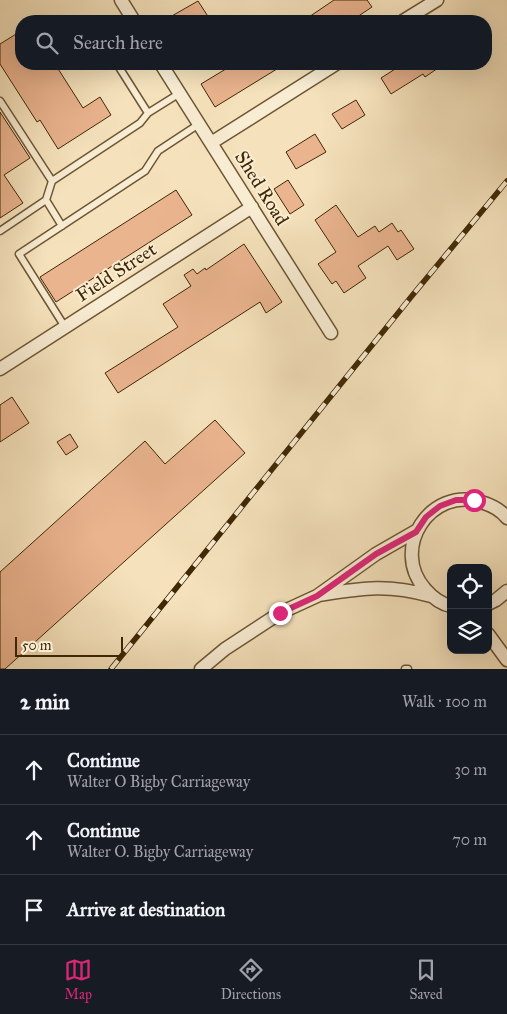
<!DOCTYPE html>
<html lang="en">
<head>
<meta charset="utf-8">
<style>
	body { margin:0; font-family:"IM FELL Great Primer",serif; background:#242831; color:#f1f3f6 }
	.controls { position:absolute; right:15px; bottom:15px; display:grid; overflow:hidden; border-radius:10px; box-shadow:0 5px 20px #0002 }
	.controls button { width:45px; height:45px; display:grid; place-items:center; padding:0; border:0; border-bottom:1px solid #363941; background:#171b24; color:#f1f3f6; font:25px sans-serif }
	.scale { position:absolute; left:15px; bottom:12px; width:108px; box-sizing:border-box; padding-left:5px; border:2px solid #402805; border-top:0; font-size:14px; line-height:18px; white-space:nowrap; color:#402805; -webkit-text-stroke:4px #f8ecd3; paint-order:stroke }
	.stop { position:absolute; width:15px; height:15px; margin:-11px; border:4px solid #db2777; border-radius:50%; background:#fff }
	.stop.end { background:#db2777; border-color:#fff; box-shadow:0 1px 5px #0008 }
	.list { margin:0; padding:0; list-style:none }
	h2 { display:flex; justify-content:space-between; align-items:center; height:65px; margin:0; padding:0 20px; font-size:21px }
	h2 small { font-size:16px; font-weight:400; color:#9ea1a6 }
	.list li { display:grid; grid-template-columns:32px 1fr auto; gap:15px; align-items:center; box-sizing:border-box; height:70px; padding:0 20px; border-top:1px solid #363941 }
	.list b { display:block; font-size:19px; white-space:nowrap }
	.list p { margin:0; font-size:16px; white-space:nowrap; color:#9ea1a6 }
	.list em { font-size:16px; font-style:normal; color:#9ea1a6 }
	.icon { flex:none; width:28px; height:28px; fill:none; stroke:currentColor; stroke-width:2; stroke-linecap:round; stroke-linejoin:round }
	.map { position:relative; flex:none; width:507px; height:669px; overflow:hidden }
	.search { position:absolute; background:#171b24; box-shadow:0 5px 20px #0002; left:15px; right:15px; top:15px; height:55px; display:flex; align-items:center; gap:12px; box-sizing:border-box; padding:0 18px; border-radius:20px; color:#9ea1a6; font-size:19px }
	.sheet { height:275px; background:#171b24 }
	nav { display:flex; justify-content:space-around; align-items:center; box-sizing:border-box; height:70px; border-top:1px solid #363941; background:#171b24; font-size:14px; color:#9ea1a6 }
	nav a { display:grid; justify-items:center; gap:2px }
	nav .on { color:#db2777 }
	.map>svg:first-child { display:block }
	.building { fill:#eab48f; stroke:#402805 }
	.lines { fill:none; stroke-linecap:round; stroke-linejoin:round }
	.lane-casing { stroke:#6d5633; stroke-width:9 }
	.street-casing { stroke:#6d5633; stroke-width:15 }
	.lane { stroke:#f8ecd3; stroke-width:6 }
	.street { stroke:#f8ecd3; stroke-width:12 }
	.rail-casing { stroke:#402805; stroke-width:5.5 }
	.rail { stroke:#f8ecd3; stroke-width:4; stroke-dasharray:11; stroke-linecap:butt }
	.route { stroke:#db2777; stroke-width:6 }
	.labels { text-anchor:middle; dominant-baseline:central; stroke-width:4; stroke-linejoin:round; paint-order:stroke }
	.street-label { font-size:19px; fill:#402805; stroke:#f8ecd3 }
</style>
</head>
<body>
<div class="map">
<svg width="507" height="669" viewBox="0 0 507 669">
	<rect width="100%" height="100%" fill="#f5e2bc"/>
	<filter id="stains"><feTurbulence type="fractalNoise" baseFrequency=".004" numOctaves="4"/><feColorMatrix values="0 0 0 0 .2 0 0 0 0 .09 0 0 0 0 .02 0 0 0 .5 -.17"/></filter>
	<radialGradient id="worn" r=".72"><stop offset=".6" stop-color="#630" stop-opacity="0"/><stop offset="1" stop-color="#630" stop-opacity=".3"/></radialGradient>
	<path class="building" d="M334,0H367L372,7L351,21H303Z
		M198,1L211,21H163Z
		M21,31V64H55L83,108L100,97L111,115L58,149L40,120L37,122L0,64V44Z
		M234,64H285L215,107L201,84Z
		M403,64H444L425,77L423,74L391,94L381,78Z
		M356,100L365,115L342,129L332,114Z
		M0,112L30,158L4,175L23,203L0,218Z
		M315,134L326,152L296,169L286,152Z
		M288,180L304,205L290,214L274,189Z
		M176,190L192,215L56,302L40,277Z
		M336,205L358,237L375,226L379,232L392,223L398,232L401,230L414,249L397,260L388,246L358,266L366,278L344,293L336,281L332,284L318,264L336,252L315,220Z
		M244,244L282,302L266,313L260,302L118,393L105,373L178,327L163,304L191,286L184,275L193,269L197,274L205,268L206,270Z
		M12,397L29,423L0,442V405Z
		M215,420L245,453L5,669H0V572L145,441L165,464Z
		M70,434L78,447L66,455L57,442Z"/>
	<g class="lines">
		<defs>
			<path id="lane" d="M117,64L148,113
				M0,101L52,181
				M46,200L62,226
				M0,231L46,200L52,181L140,123L148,113L180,93
				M65,327L19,254L145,171L158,151L199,124
				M405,669H408"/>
			<path id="street" d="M121,0L134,21
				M403,21L437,0
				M161,64L331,333
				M211,143L336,64
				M0,369L252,207
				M319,595C364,588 387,584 431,596
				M488,604L496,600L507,591
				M451,606C441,604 432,597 425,589C390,549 430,486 481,502C491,505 501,510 507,518
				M488,634L507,660
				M201,669L225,649L280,613L317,596L376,554L416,531"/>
		</defs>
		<use href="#lane" class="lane-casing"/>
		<use href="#street" class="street-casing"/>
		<use href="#lane" class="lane"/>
		<use href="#street" class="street"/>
		<defs>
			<path id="rail" d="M111,669L411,297L507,181"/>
		</defs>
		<use href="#rail" class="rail-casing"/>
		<use href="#rail" class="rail"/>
	</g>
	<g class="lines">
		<path class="route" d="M280,613L317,596L376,554L416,532L426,517L440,506L456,500H474"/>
	</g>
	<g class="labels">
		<g class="street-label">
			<text transform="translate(262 188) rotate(58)">Shed Road</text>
			<text transform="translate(116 272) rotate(-33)">Field Street</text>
		</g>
	</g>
	<rect width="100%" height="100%" filter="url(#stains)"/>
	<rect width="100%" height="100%" fill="url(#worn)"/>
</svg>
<div class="controls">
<button><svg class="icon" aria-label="locate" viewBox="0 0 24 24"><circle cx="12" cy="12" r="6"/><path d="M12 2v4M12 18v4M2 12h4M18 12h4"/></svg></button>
<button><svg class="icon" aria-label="layers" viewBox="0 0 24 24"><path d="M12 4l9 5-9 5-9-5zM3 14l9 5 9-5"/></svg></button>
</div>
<div class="scale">50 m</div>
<div class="stop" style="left:474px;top:500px"></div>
<div class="stop end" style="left:280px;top:613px"></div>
<div class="search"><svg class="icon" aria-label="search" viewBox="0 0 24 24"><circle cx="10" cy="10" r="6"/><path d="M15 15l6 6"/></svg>Search here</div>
</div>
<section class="sheet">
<h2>2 min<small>Walk · 100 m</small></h2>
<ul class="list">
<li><svg class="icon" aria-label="ahead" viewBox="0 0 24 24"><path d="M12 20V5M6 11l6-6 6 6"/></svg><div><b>Continue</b><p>Walter O Bigby Carriageway</p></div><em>30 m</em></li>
<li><svg class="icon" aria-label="ahead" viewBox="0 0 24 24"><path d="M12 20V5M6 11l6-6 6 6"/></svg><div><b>Continue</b><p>Walter O. Bigby Carriageway</p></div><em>70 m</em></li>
<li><svg class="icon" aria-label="arrive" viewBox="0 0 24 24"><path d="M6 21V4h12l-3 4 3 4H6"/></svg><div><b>Arrive at destination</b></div></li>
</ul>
</section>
<nav>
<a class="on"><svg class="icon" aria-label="map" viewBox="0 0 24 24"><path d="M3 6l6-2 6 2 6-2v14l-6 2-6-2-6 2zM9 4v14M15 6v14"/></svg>Map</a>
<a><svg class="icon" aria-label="directions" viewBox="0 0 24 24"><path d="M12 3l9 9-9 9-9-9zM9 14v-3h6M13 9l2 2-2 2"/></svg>Directions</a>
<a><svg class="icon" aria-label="saved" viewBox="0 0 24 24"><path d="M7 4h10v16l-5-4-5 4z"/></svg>Saved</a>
</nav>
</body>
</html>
